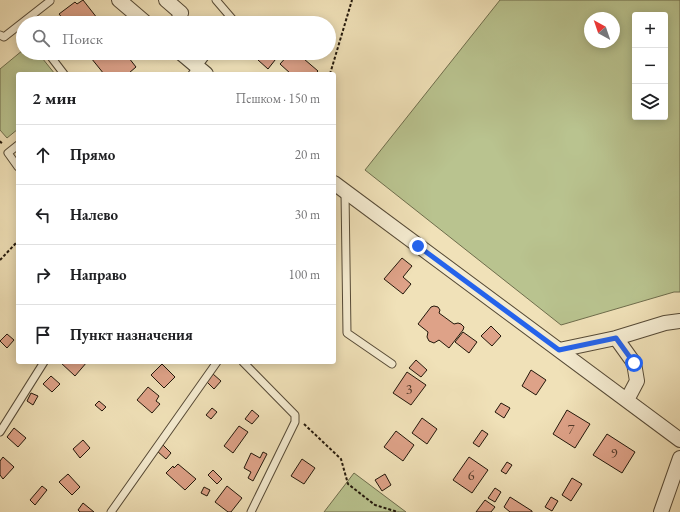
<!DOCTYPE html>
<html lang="ru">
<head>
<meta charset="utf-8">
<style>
	body { margin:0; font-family:"EB Garamond",serif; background:#f6f6f6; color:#202124 }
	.controls { position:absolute; right:12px; top:12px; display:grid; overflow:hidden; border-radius:4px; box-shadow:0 2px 10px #0003 }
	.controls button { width:36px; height:36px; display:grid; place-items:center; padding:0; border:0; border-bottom:1px solid #e0e0e0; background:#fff; color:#202124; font:20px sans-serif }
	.compass { position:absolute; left:584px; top:12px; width:36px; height:36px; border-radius:50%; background:#fff; box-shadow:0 2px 10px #0003; rotate:320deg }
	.stop { position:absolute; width:12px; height:12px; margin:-9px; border:3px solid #2563eb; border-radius:50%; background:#fff }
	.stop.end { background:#2563eb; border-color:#fff; box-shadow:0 1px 4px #0008 }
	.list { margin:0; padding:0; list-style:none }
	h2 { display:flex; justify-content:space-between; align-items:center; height:52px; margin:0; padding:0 16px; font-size:17px }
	h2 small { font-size:13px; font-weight:400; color:#757577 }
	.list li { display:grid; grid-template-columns:26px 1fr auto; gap:12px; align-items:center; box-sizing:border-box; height:60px; padding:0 16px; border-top:1px solid #e0e0e0 }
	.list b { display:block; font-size:15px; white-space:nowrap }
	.list em { font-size:13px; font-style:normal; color:#757577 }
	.icon { flex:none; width:22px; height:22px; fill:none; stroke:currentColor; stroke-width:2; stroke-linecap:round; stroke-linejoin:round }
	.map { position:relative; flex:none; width:680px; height:512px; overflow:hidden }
	.search { position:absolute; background:#fff; box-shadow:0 2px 10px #0003; left:16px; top:16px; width:320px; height:44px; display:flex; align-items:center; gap:10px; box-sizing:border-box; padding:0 14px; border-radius:22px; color:#757577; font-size:15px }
	.panel { position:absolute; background:#fff; box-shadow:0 2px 10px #0003; left:16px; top:72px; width:320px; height:292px; border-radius:4px }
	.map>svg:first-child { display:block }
	.green { fill:#b9c38f; stroke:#6e6d4c; fill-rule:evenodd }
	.building { fill:#dea288; stroke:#22170a }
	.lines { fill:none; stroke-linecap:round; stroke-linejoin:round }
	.lane-casing { stroke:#564a36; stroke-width:9 }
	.street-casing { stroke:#564a36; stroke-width:16 }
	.path { stroke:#22170a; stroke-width:2; stroke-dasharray:3 2; stroke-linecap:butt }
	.lane { stroke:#f5ecd1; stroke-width:7 }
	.street { stroke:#f5ecd1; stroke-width:14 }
	.route { stroke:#2563eb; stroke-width:5 }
	.labels { text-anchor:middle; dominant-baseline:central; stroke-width:4; stroke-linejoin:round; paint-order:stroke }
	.number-label { font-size:14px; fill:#513a2a }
</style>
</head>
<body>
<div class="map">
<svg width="680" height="512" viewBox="0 0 680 512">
	<rect width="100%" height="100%" fill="#f0e1b8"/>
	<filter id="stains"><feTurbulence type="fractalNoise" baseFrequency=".005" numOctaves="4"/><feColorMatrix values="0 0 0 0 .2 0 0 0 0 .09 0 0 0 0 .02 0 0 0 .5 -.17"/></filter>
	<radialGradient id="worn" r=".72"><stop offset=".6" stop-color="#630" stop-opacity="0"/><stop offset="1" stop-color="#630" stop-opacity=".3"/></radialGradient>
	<path class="green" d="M500,0H680V292H674L561,325L365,170ZM635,15H665V117H635ZM590,18H614V42H590Z
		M23,50V53H38L55,74H18V129L7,138L0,130V69Z
		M354,473L406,512H324Z"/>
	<path class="building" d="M83,0L101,23H64L65,21L59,14L75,2L77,4Z
		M87,53H125L136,67L129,73L130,74H104Z
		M265,53H276L279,55L268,69L258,60Z
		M290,53H297L318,71L315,74H291L280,64Z
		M402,258L412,266L403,277L411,284L403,294L384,279Z
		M434,306L438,307L440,310L439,313L454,324L458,323L461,324L464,327L463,330L449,348L439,340L434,343L429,341L427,337L428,332L418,324L431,307Z
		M491,326L501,336L492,346L481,336Z
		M463,332L477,342L469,353L455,342Z
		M7,334L14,340L7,348L0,341Z
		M416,360L427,370L421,377L409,368Z
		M60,362H87L75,376Z
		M162,364L175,377L164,388L151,375Z
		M531,370L546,380L536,395L522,386Z
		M407,372L426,385L411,405L393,393Z
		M213,374L221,381L214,389L207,382Z
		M51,376L60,384L52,392L43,384Z
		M148,387L159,396L156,401L160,404L152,413L137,400Z
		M31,393L38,396L33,405L27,401Z
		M99,401L106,407L102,411L95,405Z
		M501,403L510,408L504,418L495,412Z
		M212,408L217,412L211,419L206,415Z
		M252,410L259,416L252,424L245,419Z
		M567,410L590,424L575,448L553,434Z
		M422,418L437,429L427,444L412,433Z
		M239,426L248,432L233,453L224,446Z
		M14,428L26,438L18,447L7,437Z
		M482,430L488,434L479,447L473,443Z
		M396,431L414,445L403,461L384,447Z
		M607,434L635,452L622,473L593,455Z
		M83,440L90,448L80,458L73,449Z
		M163,445L171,453L166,459L157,451Z
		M263,452L267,454L253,481L248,478L251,472L244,468L251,453L260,458Z
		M3,457L14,467L3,479L0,475V461Z
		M469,457L488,470L472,493L453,480Z
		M302,459L315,468L304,484L291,476Z
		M507,462L512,465L506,474L501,471Z
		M178,464L196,479L185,490L166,473L173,466L174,468Z
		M213,470L222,479L217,484L208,475Z
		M68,474L80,487L72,495L59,482Z
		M385,474L391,485L382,491L375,480Z
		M572,478L582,484L571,501L562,495Z
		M42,486L47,490L35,505L30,500Z
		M227,486L242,498L231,512H228L215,502Z
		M204,487L210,490L207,496L201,493Z
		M495,488L501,492L495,502L488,498Z
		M510,497L532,511V512H510L504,507Z
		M551,497L558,501L552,511L545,507Z
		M485,500L495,507L491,512H476Z
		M83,503L94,512H80L78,510Z"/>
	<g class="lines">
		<defs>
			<path id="lane" d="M216,0L234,21L232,23
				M0,35L4,37L50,1L49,0
				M48,53L64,74
				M192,74L208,53
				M18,145L8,153L18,167
				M345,192L347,333L392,364
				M243,362L295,415V422L251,512
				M0,432L44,362
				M111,512L217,362"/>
			<path id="street" d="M119,0L146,23
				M166,0L181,13L177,23
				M181,53L206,74
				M334,183L680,440
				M616,338L634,363L637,381L627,400
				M559,350L616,338L665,323L680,321
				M661,512L680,458"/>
		</defs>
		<use href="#lane" class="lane-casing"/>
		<use href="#street" class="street-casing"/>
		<path class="path" d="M330,74L352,0
			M0,141L3,145
			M0,260L18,241
			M304,424L341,459L348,484L375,505L398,512"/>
		<use href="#lane" class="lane"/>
		<use href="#street" class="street"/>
	</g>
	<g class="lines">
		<path class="route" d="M418,246L559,350L616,338L634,363"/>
	</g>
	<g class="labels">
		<g class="number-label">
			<text x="409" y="389">3</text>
			<text x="571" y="429">7</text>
			<text x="614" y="453">9</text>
			<text x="471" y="475">6</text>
		</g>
	</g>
	<rect width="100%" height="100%" filter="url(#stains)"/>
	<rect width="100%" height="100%" fill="url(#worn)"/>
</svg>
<div class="controls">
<button>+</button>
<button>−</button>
<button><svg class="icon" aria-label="layers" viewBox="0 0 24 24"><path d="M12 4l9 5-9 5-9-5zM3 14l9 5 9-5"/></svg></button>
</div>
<svg class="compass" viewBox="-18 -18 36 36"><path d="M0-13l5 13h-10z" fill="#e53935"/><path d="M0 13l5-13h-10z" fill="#757577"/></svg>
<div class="stop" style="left:634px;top:363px"></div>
<div class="stop end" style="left:418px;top:246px"></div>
<div class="search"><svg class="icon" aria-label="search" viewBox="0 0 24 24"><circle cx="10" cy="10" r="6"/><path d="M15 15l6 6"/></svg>Поиск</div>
<section class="panel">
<h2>2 мин<small>Пешком · 150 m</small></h2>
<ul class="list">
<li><svg class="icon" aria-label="ahead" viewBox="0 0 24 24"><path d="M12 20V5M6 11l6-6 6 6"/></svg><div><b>Прямо</b></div><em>20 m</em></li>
<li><svg class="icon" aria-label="left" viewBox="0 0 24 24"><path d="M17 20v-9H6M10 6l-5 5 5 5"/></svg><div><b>Налево</b></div><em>30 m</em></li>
<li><svg class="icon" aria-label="right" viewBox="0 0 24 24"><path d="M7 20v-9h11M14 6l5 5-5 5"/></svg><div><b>Направо</b></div><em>100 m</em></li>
<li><svg class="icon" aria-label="arrive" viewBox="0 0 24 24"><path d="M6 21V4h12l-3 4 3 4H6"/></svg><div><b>Пункт назначения</b></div></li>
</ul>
</section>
</div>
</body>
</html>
